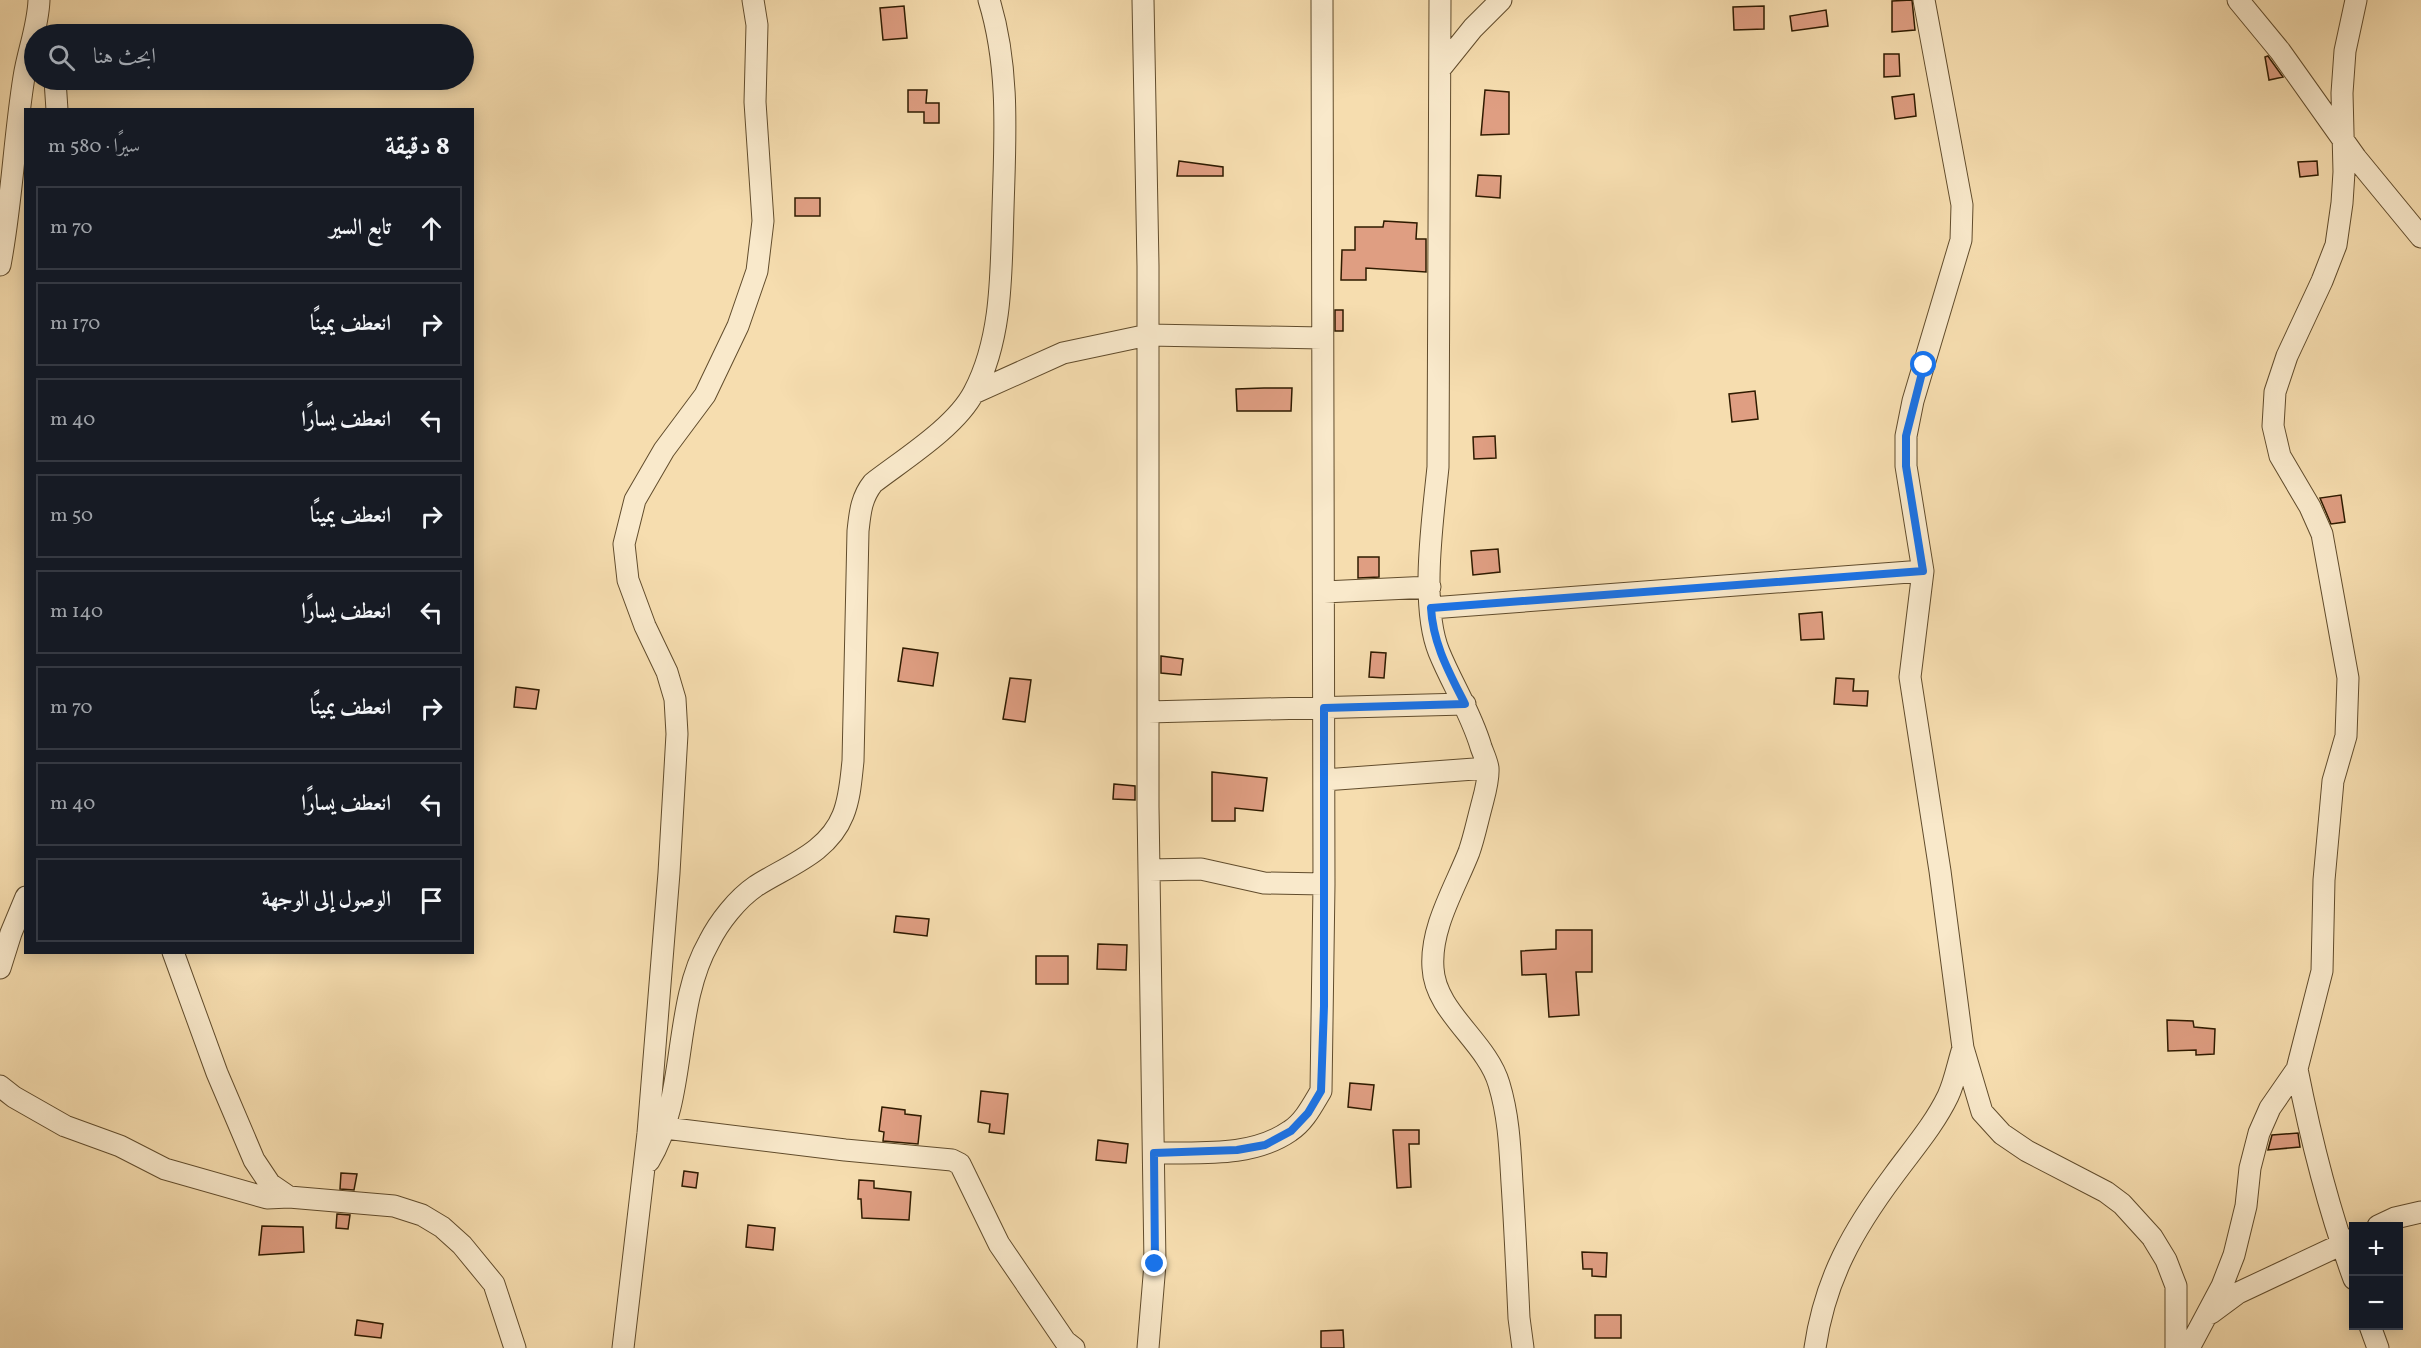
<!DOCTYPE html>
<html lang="ar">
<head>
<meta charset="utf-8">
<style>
	body { margin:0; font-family:Vollkorn,Amiri,serif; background:#242831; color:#f1f3f6; direction:rtl }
	.controls { position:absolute; right:18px; bottom:18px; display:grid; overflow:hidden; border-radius:0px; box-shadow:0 3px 15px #0003 }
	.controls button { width:54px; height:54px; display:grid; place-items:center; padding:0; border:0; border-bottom:2px solid #363941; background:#171b24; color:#f1f3f6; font:30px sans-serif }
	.stop { position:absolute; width:18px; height:18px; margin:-14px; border:4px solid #1a73e8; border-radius:50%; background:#fff }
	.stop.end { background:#1a73e8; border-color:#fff; box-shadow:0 2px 6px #0008 }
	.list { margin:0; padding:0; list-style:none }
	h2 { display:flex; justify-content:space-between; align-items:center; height:78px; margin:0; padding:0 24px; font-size:26px }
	h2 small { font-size:20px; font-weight:400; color:#9ea1a6 }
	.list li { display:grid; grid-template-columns:39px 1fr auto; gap:18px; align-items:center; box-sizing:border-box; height:84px; margin:0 12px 12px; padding:0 12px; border:2px solid #363941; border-radius:0px }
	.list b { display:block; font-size:22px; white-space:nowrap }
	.list em { font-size:20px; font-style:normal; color:#9ea1a6 }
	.icon { flex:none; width:33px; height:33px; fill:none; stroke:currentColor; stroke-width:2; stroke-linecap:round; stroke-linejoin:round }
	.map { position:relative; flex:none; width:2421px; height:1348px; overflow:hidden; direction:ltr }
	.search { position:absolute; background:#171b24; box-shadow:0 3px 15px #0003; left:24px; top:24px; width:450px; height:66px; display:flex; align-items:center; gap:15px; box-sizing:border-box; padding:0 21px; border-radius:33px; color:#9ea1a6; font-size:22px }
	.panel { position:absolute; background:#171b24; box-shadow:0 3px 15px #0003; left:24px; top:108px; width:450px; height:846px; border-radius:0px; direction:rtl }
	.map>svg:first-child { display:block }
	.building { fill:#df9e82; stroke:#2f1b00; stroke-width:1.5 }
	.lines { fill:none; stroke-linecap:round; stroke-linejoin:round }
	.street-casing { stroke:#614c2c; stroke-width:23 }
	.street { stroke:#f9e9cb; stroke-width:21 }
	.route { stroke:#1a73e8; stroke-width:8 }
</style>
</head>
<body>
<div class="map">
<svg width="2421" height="1348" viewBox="0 0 2421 1348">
	<rect width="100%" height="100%" fill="#f6ddaf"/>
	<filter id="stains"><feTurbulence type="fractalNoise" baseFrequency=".00333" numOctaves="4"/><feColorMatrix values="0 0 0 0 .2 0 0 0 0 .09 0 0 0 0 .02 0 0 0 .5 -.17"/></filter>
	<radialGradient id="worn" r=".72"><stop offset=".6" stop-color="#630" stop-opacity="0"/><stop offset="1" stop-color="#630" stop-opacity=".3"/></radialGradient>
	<path class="building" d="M1912,0L1915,30L1892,32V1Z
		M904,6L907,38L883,40L880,8Z
		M1764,6V29L1734,30L1733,7Z
		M1826,10L1828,26L1792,31L1790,16Z
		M1884,54H1899L1900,76L1884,77Z
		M2268,56L2270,59L2283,77L2269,80L2265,57Z
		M908,90H927L926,103H939V123H924V112H908Z
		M1485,90L1509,92V134L1481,135Z
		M1914,94L1916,116L1895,119L1892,97Z
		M1179,161L1223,167V176H1177Z
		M2317,161L2318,175L2300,177L2298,162Z
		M1478,175L1501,176L1500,198L1476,196Z
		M795,198H820V216H795Z
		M1384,221L1417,223L1416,239H1426V272L1366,268V280H1341L1342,250H1355V227H1383Z
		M1335,310H1343V331H1335Z
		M1264,388H1292L1291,411H1237L1236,389Z
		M1755,391L1758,419L1732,422L1729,394Z
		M1495,436L1496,458L1474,459L1473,437Z
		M2341,495L2345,522L2331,524L2320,498Z
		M1498,549L1500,572L1473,575L1471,551Z
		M1358,557H1379V577L1358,578Z
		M1822,612L1824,639L1801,640L1799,614Z
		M903,648L938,653L933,686L898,681Z
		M1371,652L1386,653L1384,678L1369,677Z
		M1161,656L1183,659L1181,675L1161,673Z
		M1010,678L1031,680L1025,722L1003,719Z
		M1836,678L1854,679L1853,691H1868L1867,706L1834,704Z
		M516,687L539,690L536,709L514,707Z
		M1212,772L1267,778L1263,811L1235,808V821H1212Z
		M1114,784L1135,786V800L1113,799Z
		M896,916L929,919L927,936L894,932Z
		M1556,930H1592V972H1576L1579,1015L1549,1017L1546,974L1522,975L1521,951L1556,949Z
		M1098,944L1127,945L1126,970L1097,969Z
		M1036,956H1068V984H1036Z
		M2167,1020L2193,1021L2194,1027L2215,1029L2214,1054L2196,1055V1050L2168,1051Z
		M1350,1083L1374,1085L1371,1110L1348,1107Z
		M981,1091L1008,1094L1004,1134L989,1132L990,1124L978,1122Z
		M882,1107L905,1110V1114L921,1116L918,1144L883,1141L884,1132L879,1131Z
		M1393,1130H1419V1144H1409L1411,1187L1397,1188Z
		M2298,1133L2300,1147L2268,1150L2272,1135Z
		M1098,1140L1128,1144L1126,1163L1096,1160Z
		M684,1171L698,1173L696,1188L682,1186Z
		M341,1173L357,1174L354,1190L340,1189Z
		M859,1180L874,1181V1188L911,1192L909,1220L862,1218L861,1199H858Z
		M337,1214L350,1215L348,1229L336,1228Z
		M748,1225L775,1228L773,1250L746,1247Z
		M262,1226L303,1227L304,1252L259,1255Z
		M1582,1252L1607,1253L1606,1277L1592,1276V1269H1583Z
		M1595,1315H1621V1338H1595Z
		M357,1320L383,1324L381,1338L355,1335Z
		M1343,1330L1344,1348H1321V1331Z"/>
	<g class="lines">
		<defs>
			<path id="street" d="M1143,0L1148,266V807L1155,1264L1148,1348
				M1440,0L1438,467C1433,517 1420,606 1439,652C1452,684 1471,713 1481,747C1483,753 1487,761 1488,768C1489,781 1484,796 1481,808C1477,823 1474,838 1469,852C1455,888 1430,928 1433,968C1435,1012 1487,1042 1499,1084C1509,1117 1510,1149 1512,1183C1515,1228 1517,1273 1519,1318L1523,1348
				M1924,0L1962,205L1961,240L1913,401L1906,436V466L1923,571L1910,677L1940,871L1963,1048L1982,1112L2002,1134L2027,1151L2106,1192L2122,1204L2152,1237L2166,1260L2176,1286V1348
				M2238,0L2280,51L2356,158L2421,237
				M1440,69L1473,28L1501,0
				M55,80L57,110
				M0,265C12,202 14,139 24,77C28,51 38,27 39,0
				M974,393L1063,353L1148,335L1322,338
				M1324,592L1430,587
				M1431,608L1923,571
				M1148,712L1465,704
				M1324,780L1488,768
				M1149,870L1201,869L1264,883L1324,884
				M173,952L217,1073L254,1160L270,1184L289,1197L394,1206L422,1215L442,1227L462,1245L494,1284L515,1348
				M0,968L11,933L26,897
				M2297,1069C2311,1140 2329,1211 2354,1279
				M0,1086L14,1097L65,1126L120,1146L165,1169L267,1198L289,1197
				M665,1128L845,1150L952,1160L960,1164L999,1244L1065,1341L1074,1348
				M1154,1153C1199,1152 1251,1158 1290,1131C1304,1122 1312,1106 1321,1091L1324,884L1322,0
				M649,1161C688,1097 672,1007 709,942C719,922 737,899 756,886C787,866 828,853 843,815C850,798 851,779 853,761L858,531C860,513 861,498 873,483C904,459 956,427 974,392C1003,337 1001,270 1003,209C1005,139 1010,68 989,0
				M2378,1226L2395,1218L2421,1212
				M2211,1313L2238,1293L2353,1239
				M2370,1326L2378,1348
				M623,1348L648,1133L669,873L677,734L675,699L667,672L645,626L628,580L624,544L635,500L664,450L705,395L738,326L757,271L763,221L755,102L757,25L753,0
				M1815,1348C1825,1279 1853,1230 1894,1175C1913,1149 1934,1125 1948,1096C1955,1081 1958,1063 1963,1048
				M2189,1348L2222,1286L2234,1255L2246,1206L2250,1168L2259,1133L2270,1108L2297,1069L2322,971L2324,880L2333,781L2346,736L2348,678L2322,534L2310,507L2280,456L2273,426L2275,392L2287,356L2322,281L2336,245L2342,203L2344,172L2342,93L2345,51L2356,0"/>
		</defs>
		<use href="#street" class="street-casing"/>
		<use href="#street" class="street"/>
	</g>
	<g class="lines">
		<path class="route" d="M1155,1264L1154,1153L1237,1150L1265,1145L1291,1131L1308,1113L1321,1091L1324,1006V708L1465,704C1449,672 1433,644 1431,608L1923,571L1906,466V436L1924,365"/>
	</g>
	<rect width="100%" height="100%" filter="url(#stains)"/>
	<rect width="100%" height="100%" fill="url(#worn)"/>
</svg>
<div class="controls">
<button>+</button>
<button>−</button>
</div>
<div class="stop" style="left:1924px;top:365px"></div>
<div class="stop end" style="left:1155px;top:1264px"></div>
<div class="search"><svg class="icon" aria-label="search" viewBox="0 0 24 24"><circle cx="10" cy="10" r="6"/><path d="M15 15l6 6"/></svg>ابحث هنا</div>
<section class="panel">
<h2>8 دقيقة<small>سيرًا · 580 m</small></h2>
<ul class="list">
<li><svg class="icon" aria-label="ahead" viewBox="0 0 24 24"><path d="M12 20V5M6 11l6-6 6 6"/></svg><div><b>تابع السير</b></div><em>70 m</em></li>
<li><svg class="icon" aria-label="right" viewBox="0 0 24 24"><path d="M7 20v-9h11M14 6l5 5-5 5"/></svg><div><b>انعطف يمينًا</b></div><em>170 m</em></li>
<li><svg class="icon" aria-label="left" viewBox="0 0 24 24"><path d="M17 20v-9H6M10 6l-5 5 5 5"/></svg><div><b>انعطف يسارًا</b></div><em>40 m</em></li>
<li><svg class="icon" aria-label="right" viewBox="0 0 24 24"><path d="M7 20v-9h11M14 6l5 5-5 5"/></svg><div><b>انعطف يمينًا</b></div><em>50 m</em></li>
<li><svg class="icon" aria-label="left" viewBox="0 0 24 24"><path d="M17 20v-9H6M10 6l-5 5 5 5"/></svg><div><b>انعطف يسارًا</b></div><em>140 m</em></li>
<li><svg class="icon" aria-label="right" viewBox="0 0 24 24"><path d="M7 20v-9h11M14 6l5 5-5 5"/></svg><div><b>انعطف يمينًا</b></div><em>70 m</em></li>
<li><svg class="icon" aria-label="left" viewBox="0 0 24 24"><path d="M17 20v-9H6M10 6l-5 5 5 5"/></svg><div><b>انعطف يسارًا</b></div><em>40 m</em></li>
<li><svg class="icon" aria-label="arrive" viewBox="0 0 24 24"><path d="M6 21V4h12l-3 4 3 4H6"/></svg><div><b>الوصول إلى الوجهة</b></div></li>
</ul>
</section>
</div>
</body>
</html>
